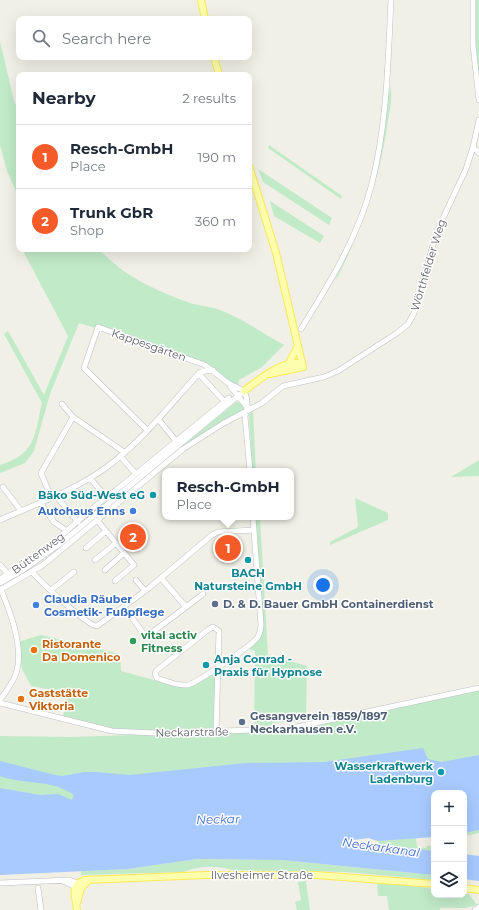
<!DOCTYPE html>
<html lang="en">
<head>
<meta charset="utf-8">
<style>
	body { margin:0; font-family:Montserrat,sans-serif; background:#f2f2f3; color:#1f2937 }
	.controls { position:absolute; right:12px; bottom:12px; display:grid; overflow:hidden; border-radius:8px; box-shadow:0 4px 16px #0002 }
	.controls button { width:36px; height:36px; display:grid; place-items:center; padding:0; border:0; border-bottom:1px solid #e0e1e3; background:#fff; color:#1f2937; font:20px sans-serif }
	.you { position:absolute; left:323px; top:585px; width:14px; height:14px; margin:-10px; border:3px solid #fff; border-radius:50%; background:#1a73e8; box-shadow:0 0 0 6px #1a73e833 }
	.badge { display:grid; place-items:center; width:26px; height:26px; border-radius:50%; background:#f55b28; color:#fff; font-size:13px; font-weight:700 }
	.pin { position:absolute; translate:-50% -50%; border:2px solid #fff; box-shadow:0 1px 4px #0006 }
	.popup { position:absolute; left:162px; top:468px; width:132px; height:52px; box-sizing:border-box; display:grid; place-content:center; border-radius:8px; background:#fff; filter:drop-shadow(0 1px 3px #0005); font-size:13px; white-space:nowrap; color:#747a83 }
	.popup b { font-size:15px; color:#1f2937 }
	.popup::after { content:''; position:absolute; left:50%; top:100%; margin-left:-8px; border:8px solid transparent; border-top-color:#fff }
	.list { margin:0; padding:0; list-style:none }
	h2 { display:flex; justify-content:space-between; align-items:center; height:52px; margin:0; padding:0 16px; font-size:17px }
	h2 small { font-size:13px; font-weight:400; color:#747a83 }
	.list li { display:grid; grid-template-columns:26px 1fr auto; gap:12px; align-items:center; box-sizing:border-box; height:64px; padding:0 16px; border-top:1px solid #e0e1e3 }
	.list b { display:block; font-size:15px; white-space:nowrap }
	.list p { margin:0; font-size:13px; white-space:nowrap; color:#747a83 }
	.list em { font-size:13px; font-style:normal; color:#747a83 }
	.icon { flex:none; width:22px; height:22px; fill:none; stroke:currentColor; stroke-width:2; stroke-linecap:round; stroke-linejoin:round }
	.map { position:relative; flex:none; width:479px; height:910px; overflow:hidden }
	.search { position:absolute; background:#fff; box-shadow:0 4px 16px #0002; left:16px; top:16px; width:236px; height:44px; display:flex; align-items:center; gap:10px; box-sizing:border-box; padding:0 14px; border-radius:8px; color:#747a83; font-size:15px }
	.panel { position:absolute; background:#fff; box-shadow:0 4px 16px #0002; left:16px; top:72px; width:236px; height:180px; border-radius:8px }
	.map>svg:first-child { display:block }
	.green { fill:#c1eac8 }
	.water { fill:#a8caff }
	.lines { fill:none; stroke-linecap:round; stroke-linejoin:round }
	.minor-casing { stroke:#bebfc6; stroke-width:6 }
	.major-casing { stroke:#fbe955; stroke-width:8 }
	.minor { stroke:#fff; stroke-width:5 }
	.major { stroke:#feffad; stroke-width:6 }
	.culture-dot { fill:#0f9aa8; stroke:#fff; stroke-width:1.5 }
	.shop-dot { fill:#3f7fe0; stroke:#fff; stroke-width:1.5 }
	.service-dot { fill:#5c6f8a; stroke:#fff; stroke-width:1.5 }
	.leisure-dot { fill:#2e9e5b; stroke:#fff; stroke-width:1.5 }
	.food-dot { fill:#e8710a; stroke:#fff; stroke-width:1.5 }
	.labels { text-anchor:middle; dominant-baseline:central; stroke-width:3; stroke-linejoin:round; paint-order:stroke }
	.street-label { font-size:11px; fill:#5e6068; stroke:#fff }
	.culture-label { font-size:11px; font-weight:bold; fill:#0d838f; stroke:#fff; text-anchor:end }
	.shop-label { font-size:11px; font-weight:bold; fill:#366cbe; stroke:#fff; text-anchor:end }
	.service-label { font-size:11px; font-weight:bold; fill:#4e5e75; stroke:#fff; text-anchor:start }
	.leisure-label { font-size:11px; font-weight:bold; fill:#27864d; stroke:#fff; text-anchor:start }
	.food-label { font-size:11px; font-weight:bold; fill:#c56008; stroke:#fff; text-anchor:start }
	.water-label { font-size:12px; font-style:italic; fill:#416dcc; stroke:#fff }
</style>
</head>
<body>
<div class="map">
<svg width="479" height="910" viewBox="0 0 479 910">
	<rect width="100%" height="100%" fill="#f1f0e6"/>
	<path class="green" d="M476,0H479V86L474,40Z
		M0,41L14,101L19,111V198L7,171L0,145Z
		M390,86C393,96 390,110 388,120C381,176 362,226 338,277L335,280C368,216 383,157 390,86Z
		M269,145L342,196L341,199L268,148Z
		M258,169L332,218L329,225L263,182Z
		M270,201L324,236L320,243L274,216Z
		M22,249H99C123,276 157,291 190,303C199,306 208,306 217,309C241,317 262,333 284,345L262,367L239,380L238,386L231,384L209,365L189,357L79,323L50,394L34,451L25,463L0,473V465C37,453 34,436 42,403L4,334L8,331L44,395L68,336Z
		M236,402L243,403L246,411L224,421L120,500L121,496L136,484Z
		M253,411L256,471H252L249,414Z
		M479,460V476L451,477Z
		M355,498L388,513V520L330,545V542L358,527Z
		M255,517H260L268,655L307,666L306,720L273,723L271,727L254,728L255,651L246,648L261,635Z
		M41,635L120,654L121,671L183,688H188L214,672L216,680V730L115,731L63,716L68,693L31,686L22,669L18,642Z
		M479,689V833L464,836V793L455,791L0,849V736L70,737L287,730Z
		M416,837L417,847L426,848L427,846H434V851L379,845L378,841Z
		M197,859L282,860L434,875V880L345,872L232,870C216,865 199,866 183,872L81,875V871L128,869Z
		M306,881L310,910H297L295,902L301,900L298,882Z
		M377,881L434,889V895L469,894L477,905C463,910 457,907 440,908V910H389L387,896H378Z"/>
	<path class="water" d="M423,748L428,759L442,762L479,755V830L464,833V793H434V837L378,841L368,838L346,841L434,851V875L282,860L197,859L128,869L0,875V788L40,795L58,794L72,800L74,795C52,779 25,785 0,776V761L55,775L63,776L84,772H96L129,775L246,763L324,762Z
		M464,854L479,856V881L464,879Z"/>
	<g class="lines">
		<defs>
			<path id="minor" d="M473,0V45L479,100
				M473,147L479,153
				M301,329C329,284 357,239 371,187C387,126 388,63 391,0
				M199,374L224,401
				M230,386L246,406
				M244,391C248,399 248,408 245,416L250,471
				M62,404L73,417
				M158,419L176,441
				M147,430L84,368L98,327L205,365L228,383L244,391
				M120,456L136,474
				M90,478L106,497
				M3,487L21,511
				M55,495L78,522
				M51,497L41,473L73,417L124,452
				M40,502L54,522L67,531
				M0,520C34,505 73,491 104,469C141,443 169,406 200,372L213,370
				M97,520L134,565L115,581
				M86,548L106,531
				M95,560L116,543
				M0,565L8,574
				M105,570L124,553
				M32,572C41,582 87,626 97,626L149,588L212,535L218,532L254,530
				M0,579L49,546L106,497L115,491L229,398
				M136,580L145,591
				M0,583L23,570L61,543L244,391
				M0,590L43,565L183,449L224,423L262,403L283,386L324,377L338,371L397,333L408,324L414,313L437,231L466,169L473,147L479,120
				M51,590L74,572
				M124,607L146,637L186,607L161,578
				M186,607L203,594
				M0,700C5,693 11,685 15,676C25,652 11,613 1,590
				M0,703L112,731L155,733L287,729L479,688
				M216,732L219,631L213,627L209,629L156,671L155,674L157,678C165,681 178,686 187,685C196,684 252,645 258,637C260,633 261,629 261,625L253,517
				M63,881L76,887
				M0,883L69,880L78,883
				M38,888L41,910
				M475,910L479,907"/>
			<path id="major" d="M201,0L205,19
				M214,57L219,75
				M249,166L276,253L303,367L270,374
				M289,363L298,346
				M244,391C260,379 280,361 302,363
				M464,888L479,890
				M77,903L81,888L89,880
				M77,910C76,898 69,885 84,880L206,875H316L434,884"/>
		</defs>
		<use href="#minor" class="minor-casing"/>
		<use href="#major" class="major-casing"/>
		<use href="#minor" class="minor"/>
		<use href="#major" class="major"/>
	</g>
	<g class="culture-dot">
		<circle cx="153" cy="495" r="4"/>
		<circle cx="248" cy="560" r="4"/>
		<circle cx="206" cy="665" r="4"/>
		<circle cx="441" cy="772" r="4"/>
	</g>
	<g class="shop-dot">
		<circle cx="133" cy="511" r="4"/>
		<circle cx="36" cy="605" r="4"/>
	</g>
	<g class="service-dot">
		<circle cx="215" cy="604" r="4"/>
		<circle cx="242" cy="722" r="4"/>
	</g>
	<circle class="leisure-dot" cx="133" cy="641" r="4"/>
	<g class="food-dot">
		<circle cx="34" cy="650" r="4"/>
		<circle cx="21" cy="699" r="4"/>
	</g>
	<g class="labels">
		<g class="street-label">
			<text transform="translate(428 265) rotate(-73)">Wörthfelder Weg</text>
			<text transform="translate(149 345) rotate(19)">Kappesgärten</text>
			<text transform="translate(38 553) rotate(-36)">Büttenweg</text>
			<text transform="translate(192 732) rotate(-1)">Neckarstraße</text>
			<text x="262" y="875">Ilvesheimer Straße</text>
		</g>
		<g class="culture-label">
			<text x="145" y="495">Bäko Süd-West eG</text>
			<text x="248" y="573" text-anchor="middle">BACH<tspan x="248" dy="13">Natursteine GmbH</tspan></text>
			<text x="214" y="659" text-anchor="start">Anja Conrad -<tspan x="214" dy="13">Praxis für Hypnose</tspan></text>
			<text x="433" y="766">Wasserkraftwerk<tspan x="433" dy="13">Ladenburg</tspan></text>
		</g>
		<g class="shop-label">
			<text x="125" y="511">Autohaus Enns</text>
			<text x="44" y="599" text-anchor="start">Claudia Räuber<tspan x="44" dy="13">Cosmetik- Fußpflege</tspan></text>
		</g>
		<g class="service-label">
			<text x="223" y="604">D. &amp; D. Bauer GmbH Containerdienst</text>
			<text x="250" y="716">Gesangverein 1859/1897<tspan x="250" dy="13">Neckarhausen e.V.</tspan></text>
		</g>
		<g class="leisure-label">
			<text x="141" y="635">vital activ<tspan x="141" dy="13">Fitness</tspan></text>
		</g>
		<g class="food-label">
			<text x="42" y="644">Ristorante<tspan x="42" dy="13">Da Domenico</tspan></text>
			<text x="29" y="693">Gaststätte<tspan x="29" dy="13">Viktoria</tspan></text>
		</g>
		<g class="water-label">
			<text transform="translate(218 819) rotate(-1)">Neckar</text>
			<text transform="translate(381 847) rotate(8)">Neckarkanal</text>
		</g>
	</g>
</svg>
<div class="controls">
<button>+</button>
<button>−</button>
<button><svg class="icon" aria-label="layers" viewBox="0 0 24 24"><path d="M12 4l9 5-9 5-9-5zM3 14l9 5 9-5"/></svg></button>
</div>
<div class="you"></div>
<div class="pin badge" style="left:228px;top:548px">1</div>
<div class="popup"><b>Resch-GmbH</b>Place</div>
<div class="pin badge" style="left:133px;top:537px">2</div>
<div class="search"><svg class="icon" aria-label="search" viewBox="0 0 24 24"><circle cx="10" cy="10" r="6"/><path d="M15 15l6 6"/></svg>Search here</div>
<section class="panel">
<h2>Nearby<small>2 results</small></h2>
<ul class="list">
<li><span class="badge">1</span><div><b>Resch-GmbH</b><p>Place</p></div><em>190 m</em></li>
<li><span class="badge">2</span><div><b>Trunk GbR</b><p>Shop</p></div><em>360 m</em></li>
</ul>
</section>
</div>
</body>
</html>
